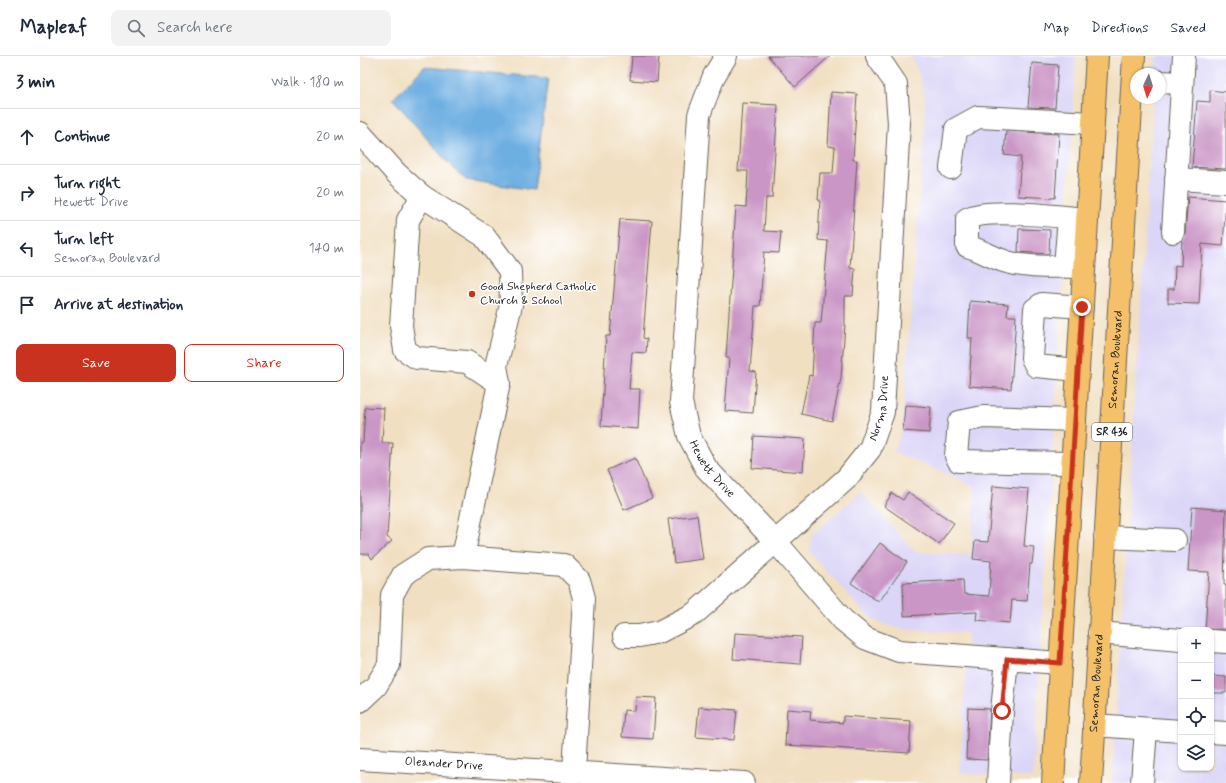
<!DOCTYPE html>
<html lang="en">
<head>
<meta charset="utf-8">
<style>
	body { margin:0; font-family:Mynerve,sans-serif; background:#f2f2f3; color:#1f2937 }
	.controls { position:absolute; right:12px; bottom:12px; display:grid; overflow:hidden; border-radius:8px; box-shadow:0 1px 3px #0004 }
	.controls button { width:36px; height:36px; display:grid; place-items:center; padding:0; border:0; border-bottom:1px solid #e0e1e3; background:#fff; color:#1f2937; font:20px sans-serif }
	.compass { position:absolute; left:770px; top:12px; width:36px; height:36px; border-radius:50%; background:#fff; box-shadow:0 1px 3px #0004; rotate:184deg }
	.stop { position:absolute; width:12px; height:12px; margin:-9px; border:3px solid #c8321e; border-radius:50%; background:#fff }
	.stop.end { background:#c8321e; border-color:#fff; box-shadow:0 1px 4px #0008 }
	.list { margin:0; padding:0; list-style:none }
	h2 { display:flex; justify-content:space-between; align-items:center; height:52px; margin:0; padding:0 16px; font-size:17px }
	h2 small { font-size:13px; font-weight:400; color:#747a83 }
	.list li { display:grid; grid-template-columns:26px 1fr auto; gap:12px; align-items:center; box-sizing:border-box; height:56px; padding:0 16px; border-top:1px solid #e0e1e3 }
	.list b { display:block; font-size:15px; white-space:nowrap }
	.list p { margin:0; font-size:13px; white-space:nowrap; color:#747a83 }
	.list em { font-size:13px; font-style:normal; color:#747a83 }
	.actions { display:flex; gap:8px; padding:12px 16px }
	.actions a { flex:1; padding:9px 0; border:1px solid #c8321e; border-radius:8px; text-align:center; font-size:14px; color:#c8321e }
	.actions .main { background:#c8321e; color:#fff }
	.icon { flex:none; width:22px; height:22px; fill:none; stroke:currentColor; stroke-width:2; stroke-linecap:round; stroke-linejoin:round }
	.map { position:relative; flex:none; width:866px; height:727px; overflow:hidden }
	header { display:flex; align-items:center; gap:24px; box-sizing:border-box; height:56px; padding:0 20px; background:#fff; border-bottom:1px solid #e0e1e3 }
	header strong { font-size:19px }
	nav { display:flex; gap:22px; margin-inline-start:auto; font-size:14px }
	.search { width:280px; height:36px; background:#f2f2f3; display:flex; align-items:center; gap:10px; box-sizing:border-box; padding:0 14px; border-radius:8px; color:#747a83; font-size:15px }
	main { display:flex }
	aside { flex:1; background:#fff }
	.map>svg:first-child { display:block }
	.built { fill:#dbd6f7; fill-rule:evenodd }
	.water { fill:#6eafe2; stroke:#45667f }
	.building { fill:#ca96c6 }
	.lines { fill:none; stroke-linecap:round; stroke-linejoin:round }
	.minor-casing { stroke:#676056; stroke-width:24 }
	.major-casing { stroke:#676056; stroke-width:24 }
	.minor { stroke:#fff; stroke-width:22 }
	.major { stroke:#f4c16a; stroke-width:22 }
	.route { stroke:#c8321e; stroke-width:5 }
	.poi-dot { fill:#c8321e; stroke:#fff; stroke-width:1.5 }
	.labels { text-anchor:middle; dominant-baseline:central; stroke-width:3; stroke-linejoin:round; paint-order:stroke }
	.shield { fill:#fff; stroke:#606060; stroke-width:1 }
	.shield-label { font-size:11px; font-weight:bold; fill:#1c1c1c }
	.poi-label { font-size:12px; fill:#1c1c1c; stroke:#fff; text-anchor:start }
	.street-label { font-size:12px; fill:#1c1c1c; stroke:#fff }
</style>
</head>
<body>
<header>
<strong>Mapleaf</strong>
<div class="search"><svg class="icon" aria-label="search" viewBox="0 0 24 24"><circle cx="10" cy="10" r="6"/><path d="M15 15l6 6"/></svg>Search here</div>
<nav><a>Map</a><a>Directions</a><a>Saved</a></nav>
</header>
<main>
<aside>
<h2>3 min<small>Walk · 180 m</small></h2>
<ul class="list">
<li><svg class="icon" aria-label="ahead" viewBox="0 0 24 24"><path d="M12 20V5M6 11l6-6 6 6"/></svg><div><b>Continue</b></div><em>20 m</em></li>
<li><svg class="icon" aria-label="right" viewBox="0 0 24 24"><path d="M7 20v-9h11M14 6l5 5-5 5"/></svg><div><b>Turn right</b><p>Hewett Drive</p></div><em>20 m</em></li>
<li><svg class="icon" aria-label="left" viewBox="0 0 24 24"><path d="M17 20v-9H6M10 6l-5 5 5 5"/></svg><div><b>Turn left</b><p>Semoran Boulevard</p></div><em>140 m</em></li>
<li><svg class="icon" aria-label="arrive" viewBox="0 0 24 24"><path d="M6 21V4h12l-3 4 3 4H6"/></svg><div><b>Arrive at destination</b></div></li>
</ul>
<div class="actions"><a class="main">Save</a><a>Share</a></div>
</aside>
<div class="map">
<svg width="866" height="727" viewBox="0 0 866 727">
	<rect width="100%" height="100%" fill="#fff"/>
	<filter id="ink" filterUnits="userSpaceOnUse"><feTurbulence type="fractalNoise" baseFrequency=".025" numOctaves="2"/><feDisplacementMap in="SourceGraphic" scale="8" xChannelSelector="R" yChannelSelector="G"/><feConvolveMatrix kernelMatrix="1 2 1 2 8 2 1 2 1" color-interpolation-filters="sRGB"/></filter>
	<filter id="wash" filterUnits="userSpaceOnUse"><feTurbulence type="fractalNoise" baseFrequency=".012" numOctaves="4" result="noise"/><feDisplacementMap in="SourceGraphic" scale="16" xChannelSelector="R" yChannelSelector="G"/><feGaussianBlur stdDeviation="0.9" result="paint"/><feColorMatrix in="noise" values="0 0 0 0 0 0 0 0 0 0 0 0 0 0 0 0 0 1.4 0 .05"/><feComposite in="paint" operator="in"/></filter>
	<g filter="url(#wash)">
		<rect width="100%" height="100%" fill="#f1dfc1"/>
		<path class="built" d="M551,0H716L673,722L600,717L608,577L541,573L523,568L510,561L500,552L452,499L450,493V486L452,478L501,436L555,496L611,499L615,430L534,396L542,373L565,67V43L559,17Z
			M796,0H866V727H752L793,42H800V18H795ZM821,574H851V712H821Z"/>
		<path class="water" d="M64,11L188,22L174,134L106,124L87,106L33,43Z"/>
		<g id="blocks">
			<path class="building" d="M272,0H299L297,26L270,24Z
				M408,0H470L435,31Z
				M672,7L698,9L695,52L668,51Z
				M850,34L866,36V113L832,111L837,45L850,46Z
				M471,36L497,38L493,104H497L490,212L495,213L493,240H485V269L481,322L472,365L441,358L449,319L452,320L455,267H461L468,185L458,184L460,144H458L460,117H473L475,91L468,90Z
				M382,47L418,49L412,142H406L404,175L421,176L419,197L404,196L400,250H395L390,315L396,316L393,357L365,355L369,302H366L376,150L386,151L388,115H378Z
				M646,75L699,78L695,142L658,140L661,101L644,99Z
				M828,141L866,144L863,190L842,188L839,248L808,247V233H814L815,209L821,210L822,184L825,177Z
				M260,163L292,165L283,282L287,283L286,297L272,296L269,333H280L278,373L241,370L246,280H250Z
				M659,173L690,174L689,198L658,196Z
				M610,245L648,248L647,260H656L651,333L609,330L612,282H608Z
				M545,349L571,351L569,377L543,375Z
				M5,351L24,352L22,387H33L27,481L32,485L12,503L9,498H0V386H3Z
				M394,380L445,383L443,416L392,412Z
				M275,402L292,442L264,454L247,414Z
				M633,430L669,433L664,490L674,491L672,508H670L667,545L652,544L650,567L616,564L617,556L544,560L543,527L603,524L604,538L629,540L631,505L613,503L615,485L628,486Z
				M548,436L594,467L579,488L524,450L532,437L543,444Z
				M832,451L866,454L864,529H866V573L845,574L849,516L828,515Z
				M337,459L343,503L314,507L308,463Z
				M520,487L547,506L519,546L491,527Z
				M375,577L442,581L440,608L373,603Z
				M852,620L866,621V637H852Z
				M276,641L296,642L293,683L262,681L264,654L275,655Z
				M339,651L377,654L374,684L336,681Z
				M608,652L630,653L627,704L606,703Z
				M427,653L451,655L450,664L483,667V660L551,665L549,697L425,689Z"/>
		</g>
	</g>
	<g filter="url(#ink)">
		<use href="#blocks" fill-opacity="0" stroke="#676056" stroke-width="1"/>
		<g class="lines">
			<defs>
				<g id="minor">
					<path id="s1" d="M366,0L354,20L339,59L321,346L329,380L346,412L416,486L483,564L505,582L539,595L700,607"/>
					<path d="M800,26L822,27"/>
					<path d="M0,77L37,118L62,140L124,180L150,215L151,249L136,310L139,327L103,501"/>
					<path d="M591,112L596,73L618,61L733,67"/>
					<path d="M816,123L866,126"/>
					<path d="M62,140L48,164L41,270L45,294L57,302L107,306L139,327"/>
					<path d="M813,176L824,0"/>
					<path d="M705,210L709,162"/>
					<path d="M724,211C699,210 671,213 647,206C633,202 621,194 607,190V163C625,151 702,161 727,163"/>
					<path d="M718,314L676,310L672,302L675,253L682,248L722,251"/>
					<path d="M712,407L599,405L596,400L599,366L623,361L715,364"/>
					<path d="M745,481L815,484"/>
					<path d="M739,577L821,584"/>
					<path id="s2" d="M264,580H279L299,576L334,558L486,423L510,393L523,356L539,67L536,28L517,0"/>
					<path d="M851,585L866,586"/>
					<path d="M0,645L16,630L29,609L32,539L43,519L68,503L103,501L204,509L219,524L224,542L214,716"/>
					<path d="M734,669L821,675"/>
					<path d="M851,676L866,677"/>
					<path id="s3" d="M0,703L384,727"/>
					<path d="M638,727L642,655L647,603"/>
					<path d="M782,727L786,673"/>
				</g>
				<g id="major">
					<path d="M693,727L737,0"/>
					<path id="s4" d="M731,727L774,0"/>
				</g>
			</defs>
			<use href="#minor" class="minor-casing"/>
			<use href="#major" class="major-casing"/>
			<use href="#minor" class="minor"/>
			<use href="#major" class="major"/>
		</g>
	</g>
	<g class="lines" filter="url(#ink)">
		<path class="route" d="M642,655L647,603L700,607L722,251"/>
	</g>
	<circle class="poi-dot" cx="112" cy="238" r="4"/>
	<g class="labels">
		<rect class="shield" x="732" y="367" width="40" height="18" rx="3"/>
		<g class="shield-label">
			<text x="752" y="376">SR 436</text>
		</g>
		<g class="poi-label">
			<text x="120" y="231">Good Shepherd Catholic<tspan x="120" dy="14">Church &amp; School</tspan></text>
		</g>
		<g class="street-label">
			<text stroke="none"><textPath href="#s4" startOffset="424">Semoran Boulevard</textPath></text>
			<text stroke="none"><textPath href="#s2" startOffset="359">Norma Drive</textPath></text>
			<text stroke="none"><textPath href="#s1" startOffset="428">Hewett Drive</textPath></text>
			<text stroke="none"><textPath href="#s4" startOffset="100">Semoran Boulevard</textPath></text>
			<text stroke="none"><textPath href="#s3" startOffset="84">Oleander Drive</textPath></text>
		</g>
	</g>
</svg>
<div class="controls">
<button>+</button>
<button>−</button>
<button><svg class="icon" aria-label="locate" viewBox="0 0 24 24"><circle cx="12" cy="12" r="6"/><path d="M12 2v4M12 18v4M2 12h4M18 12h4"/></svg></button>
<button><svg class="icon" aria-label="layers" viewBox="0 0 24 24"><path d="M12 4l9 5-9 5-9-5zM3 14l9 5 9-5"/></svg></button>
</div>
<svg class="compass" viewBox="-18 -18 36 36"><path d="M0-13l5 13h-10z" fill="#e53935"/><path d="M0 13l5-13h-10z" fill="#747a83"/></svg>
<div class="stop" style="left:642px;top:655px"></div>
<div class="stop end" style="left:722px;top:251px"></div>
</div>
</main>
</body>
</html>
